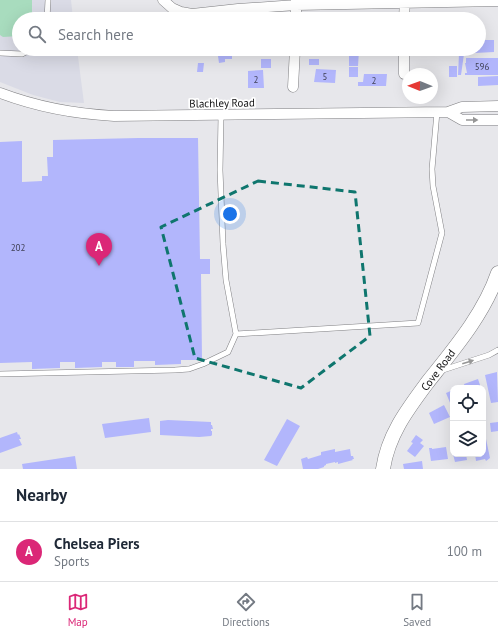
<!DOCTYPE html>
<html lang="en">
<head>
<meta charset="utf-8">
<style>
	body { margin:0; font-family:"PT Sans",sans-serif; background:#f2f2f3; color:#1f2937 }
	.controls { position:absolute; right:12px; bottom:12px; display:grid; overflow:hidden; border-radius:8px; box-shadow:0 4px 16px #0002 }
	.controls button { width:36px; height:36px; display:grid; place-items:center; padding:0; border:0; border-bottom:1px solid #e0e1e3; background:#fff; color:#1f2937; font:20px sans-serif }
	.compass { position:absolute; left:402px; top:68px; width:36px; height:36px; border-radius:50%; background:#fff; box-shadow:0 4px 16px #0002; rotate:271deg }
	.you { position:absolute; left:230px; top:214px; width:14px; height:14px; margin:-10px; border:3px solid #fff; border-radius:50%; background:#1a73e8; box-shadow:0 0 0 6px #1a73e833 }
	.badge { display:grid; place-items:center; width:26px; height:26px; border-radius:50%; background:#db2777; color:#fff; font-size:13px; font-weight:700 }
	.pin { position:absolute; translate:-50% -33px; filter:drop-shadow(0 1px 2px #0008) }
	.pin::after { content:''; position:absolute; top:21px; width:14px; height:12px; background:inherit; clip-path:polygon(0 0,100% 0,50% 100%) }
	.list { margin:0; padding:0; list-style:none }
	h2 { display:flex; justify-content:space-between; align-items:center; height:52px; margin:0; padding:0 16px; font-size:17px }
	h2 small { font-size:13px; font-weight:400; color:#747a83 }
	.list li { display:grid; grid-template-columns:26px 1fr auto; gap:12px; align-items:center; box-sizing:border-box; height:60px; padding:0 16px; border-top:1px solid #e0e1e3 }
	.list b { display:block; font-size:15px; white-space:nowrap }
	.list p { margin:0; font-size:13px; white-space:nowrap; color:#747a83 }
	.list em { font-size:13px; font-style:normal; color:#747a83 }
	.icon { flex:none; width:22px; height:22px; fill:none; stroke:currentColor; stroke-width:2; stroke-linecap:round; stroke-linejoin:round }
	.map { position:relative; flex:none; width:498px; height:469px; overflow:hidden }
	.search { position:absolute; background:#fff; box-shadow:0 4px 16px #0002; left:12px; right:12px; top:12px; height:44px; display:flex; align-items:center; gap:10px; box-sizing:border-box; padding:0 14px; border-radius:22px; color:#747a83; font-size:15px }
	.sheet { height:112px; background:#fff }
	nav { display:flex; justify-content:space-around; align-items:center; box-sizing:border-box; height:56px; border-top:1px solid #e0e1e3; background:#fff; font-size:11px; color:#747a83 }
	nav a { display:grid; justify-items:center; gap:2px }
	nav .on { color:#db2777 }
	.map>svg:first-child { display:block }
	.built { fill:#dadbe6 }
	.green { fill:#a8dcbe }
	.building { fill:#b2b6fc }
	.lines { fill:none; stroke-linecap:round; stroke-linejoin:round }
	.lane-casing { stroke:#7f7f82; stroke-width:6 }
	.street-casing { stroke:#7f7f82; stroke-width:11 }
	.secondary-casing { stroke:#7f7f82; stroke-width:15 }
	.lane { stroke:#fff; stroke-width:5 }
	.street { stroke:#fff; stroke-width:10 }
	.secondary { stroke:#fff; stroke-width:14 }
	.oneway { fill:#969696 }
	.marked { fill:none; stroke:#0f766e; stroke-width:3; stroke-dasharray:8 5; stroke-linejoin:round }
	.labels { text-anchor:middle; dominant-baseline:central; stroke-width:3.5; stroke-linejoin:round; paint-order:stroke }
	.number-label { font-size:9px; fill:#3c3d50 }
	.street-label { font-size:11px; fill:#151516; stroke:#fff }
</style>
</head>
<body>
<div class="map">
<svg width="498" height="469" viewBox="0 0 498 469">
	<rect width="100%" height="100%" fill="#e7e7eb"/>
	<path class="built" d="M0,0H71L73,19H19V49H77L84,103L60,102L33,95L0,82Z"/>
	<path class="green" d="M0,0H32V19H19V36L3,37L0,35Z"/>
	<path class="building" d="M479,40H494V52L475,53V49H479Z
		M184,49H198V53L184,54Z
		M213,49H232V59H225V62L219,63L218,56H213Z
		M349,49L359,50L358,66H349Z
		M419,49H428V55H419Z
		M459,54H464L461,75H458Z
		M466,58H498V75H465V73H467L465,63H466Z
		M261,59H271V68H261Z
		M309,59H319V65H309Z
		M198,63H204L203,72H197Z
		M449,66H457V77H449Z
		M349,67H358V77H349Z
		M316,69L336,70L335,83L314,82Z
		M263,70L264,88H248V71Z
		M364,74H387L386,86H358V82H363Z
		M498,76V85L478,86V77Z
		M138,138H198L200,259H210V274H201L202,360H181V364L155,365V361H134V367H116V362H102V367L75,368V362H60V368L32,369V362L0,363V142L22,141V182L42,181V176H48L47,157H53V140Z
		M497,372L498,402L491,403L485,375Z
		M478,379L481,388H465L464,384Z
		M453,390V410L446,393Z
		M444,405L450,417L434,424L429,413Z
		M149,418L151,432L105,438L102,424Z
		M287,419L300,426L277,466L264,460Z
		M168,420L211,422V425H212L213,429H211V431H212V435L211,436L199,437L160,435V421Z
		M498,422V431L491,432L490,423Z
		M17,432L18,435L19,434L21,439H19L22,445L0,453V438Z
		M416,435L423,440L420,443L424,446L415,457L407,451L413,443L411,442Z
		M486,439L490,458L486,461L485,459L476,461L475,454H483V440Z
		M446,447L448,459L431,461L429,448H432V449Z
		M335,449V452L350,449L351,456H353L354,459H352L353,460L338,464V462L335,463V462L326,464V465L324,466V467L318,469H303L301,459L307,457L308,459L321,455V452Z
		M453,454H466L467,460L455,462Z
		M75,456L77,469H23L22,464Z
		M422,461L423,469H404L403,464Z"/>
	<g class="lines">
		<defs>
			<path id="lane" d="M47,19L48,0
				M0,53L22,54L32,49
				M236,334L418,323L442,233L433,186L432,169L437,112
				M443,370L489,355L498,350
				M0,374L175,370L189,369L203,364L228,352L236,334L226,280L223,244L220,170L221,116"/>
			<path id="street" d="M163,0L172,8L181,12L192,14L238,9L296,5L498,1
				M296,19V0
				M404,19L405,0
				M404,74V49
				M293,87L295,49
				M0,93C37,107 75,114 114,116L448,112L462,107L498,106
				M448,112L462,120H498"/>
			<path id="secondary" d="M383,469C388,435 407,410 427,383C454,349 484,314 498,273"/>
		</defs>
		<use href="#lane" class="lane-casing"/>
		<use href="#street" class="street-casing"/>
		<use href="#secondary" class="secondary-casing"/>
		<use href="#lane" class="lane"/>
		<use href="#street" class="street"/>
		<use href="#secondary" class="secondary"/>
	</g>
	<defs><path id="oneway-solid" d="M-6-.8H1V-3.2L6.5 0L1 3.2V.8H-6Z"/></defs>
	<g class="oneway">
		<use href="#oneway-solid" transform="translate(472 120)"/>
		<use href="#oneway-solid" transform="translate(468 362) rotate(-17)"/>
	</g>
	<path class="marked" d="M258,181L355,192L370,336L301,388L195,358L161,227Z"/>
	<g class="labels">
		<g class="number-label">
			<text x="482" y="66">596</text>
			<text x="325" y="76">5</text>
			<text x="256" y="79">2</text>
			<text x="374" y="80">2</text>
			<text x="18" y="247">202</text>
		</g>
		<g class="street-label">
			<text transform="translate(222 103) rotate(-1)">Blachley Road</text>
			<text transform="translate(438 370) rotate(-53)">Cove Road</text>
		</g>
	</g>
</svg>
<div class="controls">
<button><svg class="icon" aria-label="locate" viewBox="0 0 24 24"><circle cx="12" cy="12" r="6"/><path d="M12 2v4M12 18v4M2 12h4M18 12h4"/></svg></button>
<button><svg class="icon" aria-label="layers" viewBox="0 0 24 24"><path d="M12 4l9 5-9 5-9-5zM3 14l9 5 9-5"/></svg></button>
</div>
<svg class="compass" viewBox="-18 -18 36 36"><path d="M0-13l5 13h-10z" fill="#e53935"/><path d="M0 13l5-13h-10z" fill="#747a83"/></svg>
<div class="you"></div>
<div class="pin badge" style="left:99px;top:266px">A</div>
<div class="search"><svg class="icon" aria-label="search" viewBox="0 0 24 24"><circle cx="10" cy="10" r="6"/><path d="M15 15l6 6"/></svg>Search here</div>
</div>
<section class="sheet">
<h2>Nearby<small></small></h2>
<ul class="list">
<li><span class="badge">A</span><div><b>Chelsea Piers</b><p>Sports</p></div><em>100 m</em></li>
</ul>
</section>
<nav>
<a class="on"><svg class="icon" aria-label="map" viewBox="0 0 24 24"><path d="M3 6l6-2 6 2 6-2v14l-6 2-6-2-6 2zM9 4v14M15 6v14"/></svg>Map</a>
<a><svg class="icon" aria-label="directions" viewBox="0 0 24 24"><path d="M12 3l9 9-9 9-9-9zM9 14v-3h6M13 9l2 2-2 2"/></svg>Directions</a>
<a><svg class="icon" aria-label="saved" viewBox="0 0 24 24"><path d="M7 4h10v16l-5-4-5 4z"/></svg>Saved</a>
</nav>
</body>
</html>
